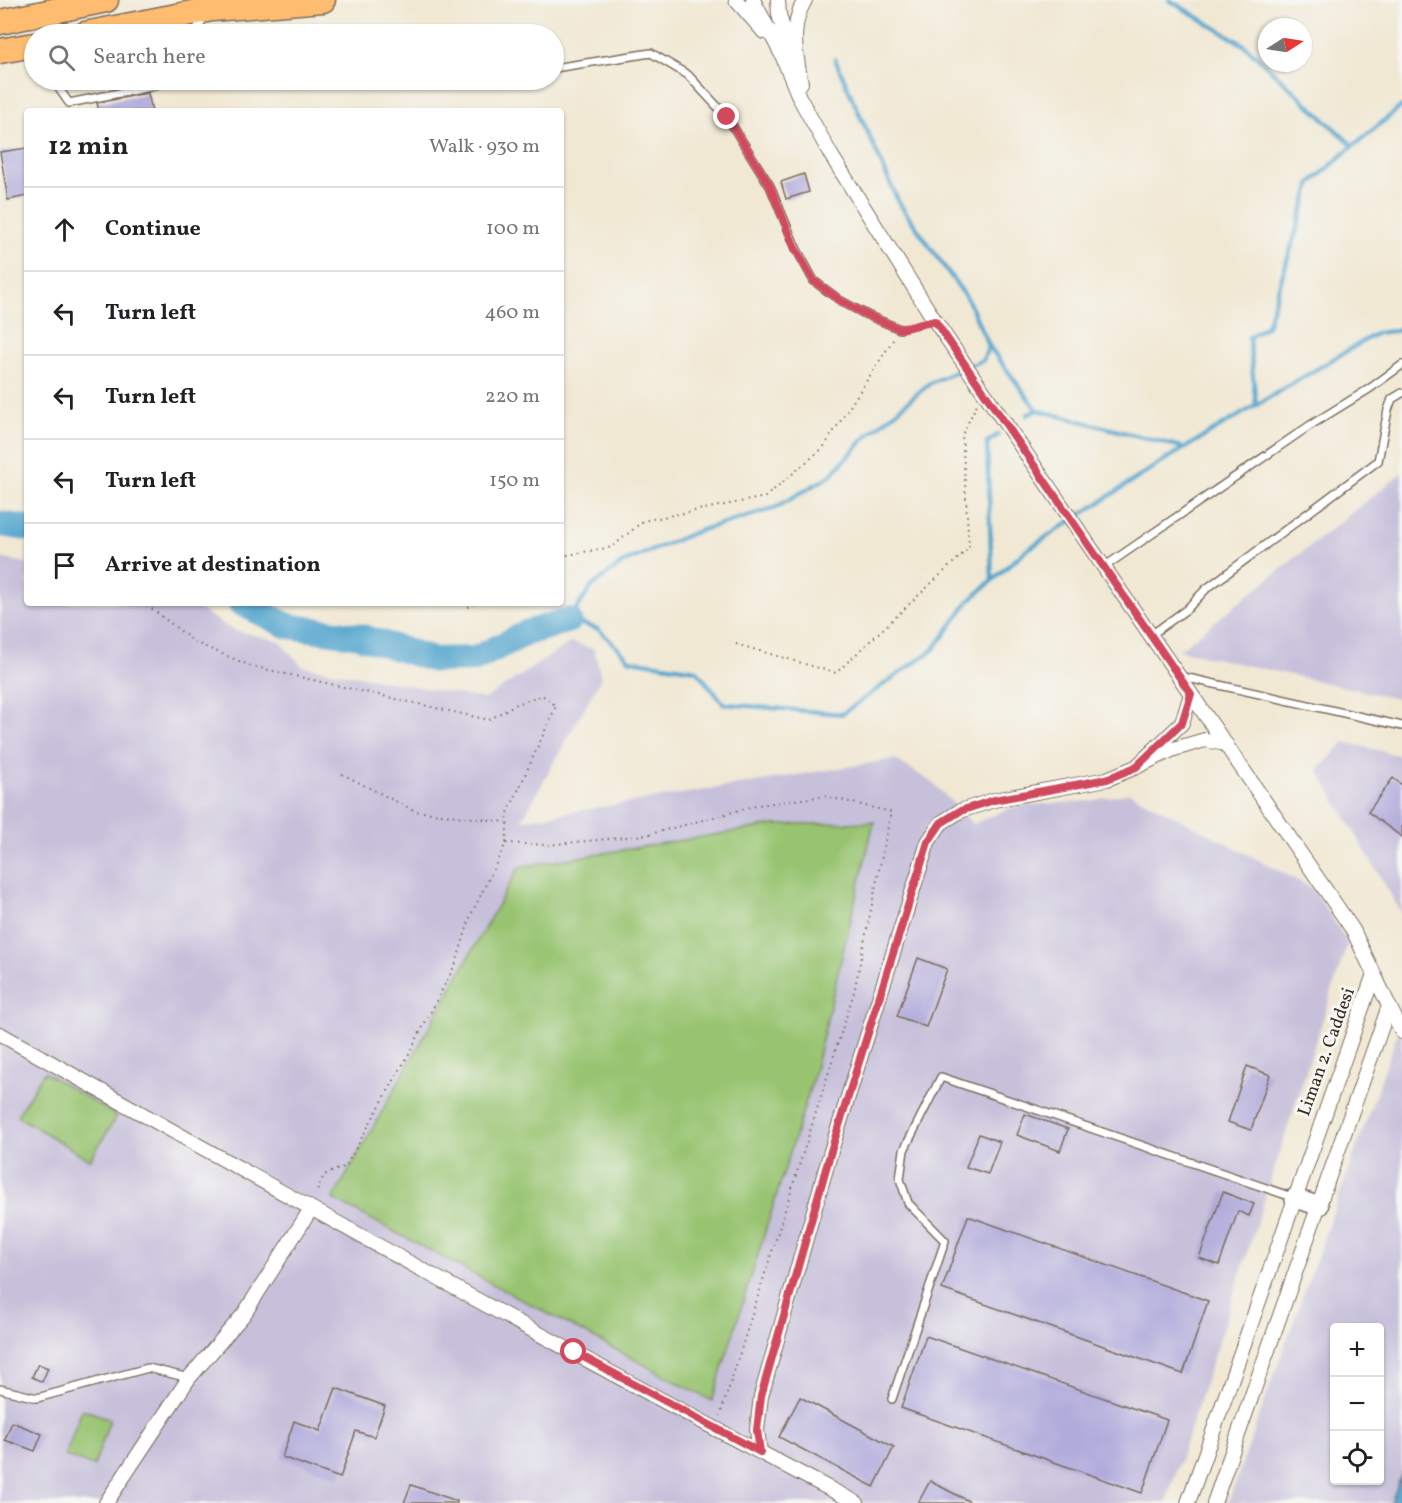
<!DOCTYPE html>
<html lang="en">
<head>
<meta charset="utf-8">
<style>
	body { margin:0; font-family:Vollkorn,serif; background:#f2f2f2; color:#202124 }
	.controls { position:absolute; right:18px; bottom:18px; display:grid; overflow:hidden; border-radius:6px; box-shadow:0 2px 4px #0004 }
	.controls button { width:54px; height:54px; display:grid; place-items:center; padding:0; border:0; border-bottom:2px solid #e0e0e0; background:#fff; color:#202124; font:30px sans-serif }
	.compass { position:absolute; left:1258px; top:18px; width:54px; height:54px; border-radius:50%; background:#fff; box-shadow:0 2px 4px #0004; rotate:78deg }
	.stop { position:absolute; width:18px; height:18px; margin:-14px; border:4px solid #d1495b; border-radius:50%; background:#fff }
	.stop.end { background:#d1495b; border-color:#fff; box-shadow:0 2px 6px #0008 }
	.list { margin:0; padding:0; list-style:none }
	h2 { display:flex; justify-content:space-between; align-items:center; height:78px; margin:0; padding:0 24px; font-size:26px }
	h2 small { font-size:20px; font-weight:400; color:#757577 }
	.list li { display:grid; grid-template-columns:39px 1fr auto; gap:18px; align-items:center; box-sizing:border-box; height:84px; padding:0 24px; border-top:2px solid #e0e0e0 }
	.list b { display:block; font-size:22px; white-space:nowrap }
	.list em { font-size:20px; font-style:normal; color:#757577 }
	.icon { flex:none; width:33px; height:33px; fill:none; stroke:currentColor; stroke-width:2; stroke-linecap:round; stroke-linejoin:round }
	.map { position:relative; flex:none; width:1402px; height:1503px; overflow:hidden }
	.search { position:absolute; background:#fff; box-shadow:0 2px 4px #0004; left:24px; top:24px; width:540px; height:66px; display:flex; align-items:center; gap:15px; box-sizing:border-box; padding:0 21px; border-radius:33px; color:#757577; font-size:22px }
	.panel { position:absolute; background:#fff; box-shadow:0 2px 4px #0004; left:24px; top:108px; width:540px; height:498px; border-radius:6px }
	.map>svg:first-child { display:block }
	.industrial { fill:#c6c0da; fill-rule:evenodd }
	.green { fill:#98c471; stroke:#6a7748; stroke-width:1.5 }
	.water { fill:#53a5ce; stroke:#476876; stroke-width:1.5 }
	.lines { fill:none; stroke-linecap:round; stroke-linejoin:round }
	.stream { stroke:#53a5ce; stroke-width:4.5 }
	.river { stroke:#53a5ce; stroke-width:26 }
	.building { fill:#b1abdb }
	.service-casing { stroke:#7b6c5d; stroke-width:10 }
	.minor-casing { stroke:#7b6c5d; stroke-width:16 }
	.tertiary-casing { stroke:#7b6c5d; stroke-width:21 }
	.trunk-casing { stroke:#7b6c5d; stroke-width:27 }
	.path { stroke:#7b6c5d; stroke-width:2; stroke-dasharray:1.5 4.5; stroke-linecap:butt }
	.service { stroke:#fff; stroke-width:7 }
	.minor { stroke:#fff; stroke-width:14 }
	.tertiary { stroke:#fff; stroke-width:18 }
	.trunk { stroke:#fdbc6f; stroke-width:24 }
	.route { stroke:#d1495b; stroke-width:8 }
	.labels { text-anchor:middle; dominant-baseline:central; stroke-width:6; stroke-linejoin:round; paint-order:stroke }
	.street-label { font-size:18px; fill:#3b2a1e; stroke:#f6f6f2 }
</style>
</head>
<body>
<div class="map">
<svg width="1402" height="1503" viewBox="0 0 1402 1503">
	<rect width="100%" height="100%" fill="#f6f6f2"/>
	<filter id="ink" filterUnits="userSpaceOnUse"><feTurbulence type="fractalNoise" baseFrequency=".0167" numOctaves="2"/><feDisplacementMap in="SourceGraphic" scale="12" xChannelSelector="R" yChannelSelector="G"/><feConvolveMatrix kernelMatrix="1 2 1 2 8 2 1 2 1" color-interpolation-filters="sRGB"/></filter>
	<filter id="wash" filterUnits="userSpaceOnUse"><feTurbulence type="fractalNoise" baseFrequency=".008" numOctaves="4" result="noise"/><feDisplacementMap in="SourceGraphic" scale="24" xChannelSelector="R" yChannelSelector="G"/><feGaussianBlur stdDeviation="1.35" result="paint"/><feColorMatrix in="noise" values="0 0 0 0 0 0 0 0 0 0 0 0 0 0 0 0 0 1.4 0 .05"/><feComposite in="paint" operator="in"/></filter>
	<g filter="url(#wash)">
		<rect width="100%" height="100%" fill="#f1e8d3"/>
		<path class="industrial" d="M1402,473V700L1179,650Z
			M0,558L27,563V603H190L232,630L279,641L302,666L485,699L571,642L594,649L601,678L522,820L895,759L933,783L973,824L1015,806L1091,801L1130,793L1312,888L1348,942L1166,1503H0Z
			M1344,742L1402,756V914L1318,770Z
			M1402,1021V1473L1391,1503H1228ZM1334,1328H1380V1480H1334Z"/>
		<path class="green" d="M874,822L812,1082L712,1401L333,1199L519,867L774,825Z
			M44,1072L117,1116L90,1160L17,1116Z
			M82,1409L110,1419L94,1466L65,1456Z"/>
		<path class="water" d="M1402,1473V1503H1391Z"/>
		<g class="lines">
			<path class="stream" d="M1169,0L1244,45L1353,146L1311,183L1267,326L1249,337L1256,405
				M835,59L899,203L968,300L989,346L983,360L930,383L866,437L830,476L775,508L698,531L624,562L592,586L569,620L598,629L630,660L696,670L724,704L842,714L934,649L968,602L1025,551L1168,458L1377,333L1402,330
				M1353,146L1402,106
				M989,346L1037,410
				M1027,415L1037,410L1185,448
				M992,580L987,442L998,435"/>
			<path class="river" d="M0,524L27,528
				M241,603L288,626L359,636L435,660L475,659L526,633L569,620"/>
		</g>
		<g id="blocks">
			<path class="building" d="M148,93L152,111H99L97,103Z
				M27,148V196L8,200L0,152Z
				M804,174L809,192L786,199L781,182Z
				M1393,778L1402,785V837L1368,812Z
				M918,958L947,969L926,1027L897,1016Z
				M1247,1066L1270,1075L1251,1130L1228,1122Z
				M1025,1114L1068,1129L1060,1151L1017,1135Z
				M979,1134L1000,1142L988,1174L966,1167Z
				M1223,1192L1254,1204L1249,1216L1238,1211L1219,1265L1199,1258Z
				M968,1216L1208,1301L1183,1374L942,1289Z
				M926,1336L1167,1420L1142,1493L901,1408Z
				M38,1364L48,1368L42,1382L32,1377Z
				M336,1388L385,1406L374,1437L356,1431L340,1478L282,1457L294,1421L320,1431Z
				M800,1397L894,1447L874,1487L779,1437Z
				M12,1422L42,1434L35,1451L5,1440Z
				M930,1481L972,1503H918Z
				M411,1485L457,1501V1503H404Z"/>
		</g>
	</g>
	<g filter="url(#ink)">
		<use href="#blocks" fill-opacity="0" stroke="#7b6c5d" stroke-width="1.5"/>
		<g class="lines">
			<defs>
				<path id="service" d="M193,34L205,17
					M554,68L651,53L688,75L727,117L770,186L796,248L814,281L841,301L867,315L900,329
					M53,80L69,103L155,86L159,80
					M1104,567L1309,426L1369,389L1402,365
					M1151,635L1187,609L1206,589L1378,461L1388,410L1392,399L1402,393
					M1179,676L1402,726
					M0,1389L37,1398L148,1368L189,1378
					M892,1399L945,1241L908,1203L900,1179L904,1150L941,1077L1292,1197"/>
				<path id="minor" d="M736,0L764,32
					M753,0L782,55L799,97L831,155L935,321L1353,930L1389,1006L1214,1503
					M778,0L779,15L792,59
					M801,83C796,55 789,26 805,0
					M1191,694L1182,723L1136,767L1174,749L1205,740L1226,744
					M1389,1006L1402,1032
					M0,1034C284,1194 568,1353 857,1503
					M760,1452L757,1430L761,1396L831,1151L928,842L941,823L960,811L994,800L1107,779L1136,767
					M106,1503L189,1378L244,1314L311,1209
					M1188,1503L1374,974"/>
				<path id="tertiary" d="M1294,1198L1319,1206"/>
				<path id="trunk" d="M0,22L106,0
					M85,34L212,9L323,0
					M0,51L34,45"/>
			</defs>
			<use href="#service" class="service-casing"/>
			<use href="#minor" class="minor-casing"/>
			<use href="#tertiary" class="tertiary-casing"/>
			<use href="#trunk" class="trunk-casing"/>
			<path class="path" d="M909,327L921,324
				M561,556L612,547L643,521L765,497L823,448L895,337
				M147,605L196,643L251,666L489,720L514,705L542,695L556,706L508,813L506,843L471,915L456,963L411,1050L346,1166L324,1175L316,1194
				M468,607L477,603
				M736,644L836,673L969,548L962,435L977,404
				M342,774L415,811L507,822
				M506,843L547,845L647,835L759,805L824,796L891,812L854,992L720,1416"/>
			<use href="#service" class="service"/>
			<use href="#minor" class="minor"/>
			<use href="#tertiary" class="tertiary"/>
			<use href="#trunk" class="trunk"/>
		</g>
	</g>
	<g class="lines" filter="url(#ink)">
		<path class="route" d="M574,1352L760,1452L757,1430L761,1396L831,1151L928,842L941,823L960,811L994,800L1107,779L1136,767L1182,723L1191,694L935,321L900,329L867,315L841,301L814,281L795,248L770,186L727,117"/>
	</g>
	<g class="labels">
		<g class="street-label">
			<text transform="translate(1327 1052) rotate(-70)">Liman 2. Caddesi</text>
		</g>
	</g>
</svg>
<div class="controls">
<button>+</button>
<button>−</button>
<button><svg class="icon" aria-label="locate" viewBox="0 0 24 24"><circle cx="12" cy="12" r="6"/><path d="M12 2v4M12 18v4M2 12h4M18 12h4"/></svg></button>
</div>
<svg class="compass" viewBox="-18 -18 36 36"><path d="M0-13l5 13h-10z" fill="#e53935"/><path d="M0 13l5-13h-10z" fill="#757577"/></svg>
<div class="stop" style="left:574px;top:1352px"></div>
<div class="stop end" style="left:727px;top:117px"></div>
<div class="search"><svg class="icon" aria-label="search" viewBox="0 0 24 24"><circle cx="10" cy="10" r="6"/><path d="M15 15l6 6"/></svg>Search here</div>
<section class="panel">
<h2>12 min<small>Walk · 930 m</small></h2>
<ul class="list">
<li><svg class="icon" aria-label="ahead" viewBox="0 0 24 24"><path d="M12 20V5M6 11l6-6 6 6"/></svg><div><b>Continue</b></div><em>100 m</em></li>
<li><svg class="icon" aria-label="left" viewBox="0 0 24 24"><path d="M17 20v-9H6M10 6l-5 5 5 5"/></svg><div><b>Turn left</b></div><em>460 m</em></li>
<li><svg class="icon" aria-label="left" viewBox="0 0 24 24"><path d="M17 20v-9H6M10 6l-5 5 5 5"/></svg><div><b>Turn left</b></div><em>220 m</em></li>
<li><svg class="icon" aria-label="left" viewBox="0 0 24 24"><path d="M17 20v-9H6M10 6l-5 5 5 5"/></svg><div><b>Turn left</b></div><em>150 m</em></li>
<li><svg class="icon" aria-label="arrive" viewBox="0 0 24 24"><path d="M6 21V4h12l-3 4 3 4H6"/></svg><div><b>Arrive at destination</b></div></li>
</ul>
</section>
</div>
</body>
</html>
